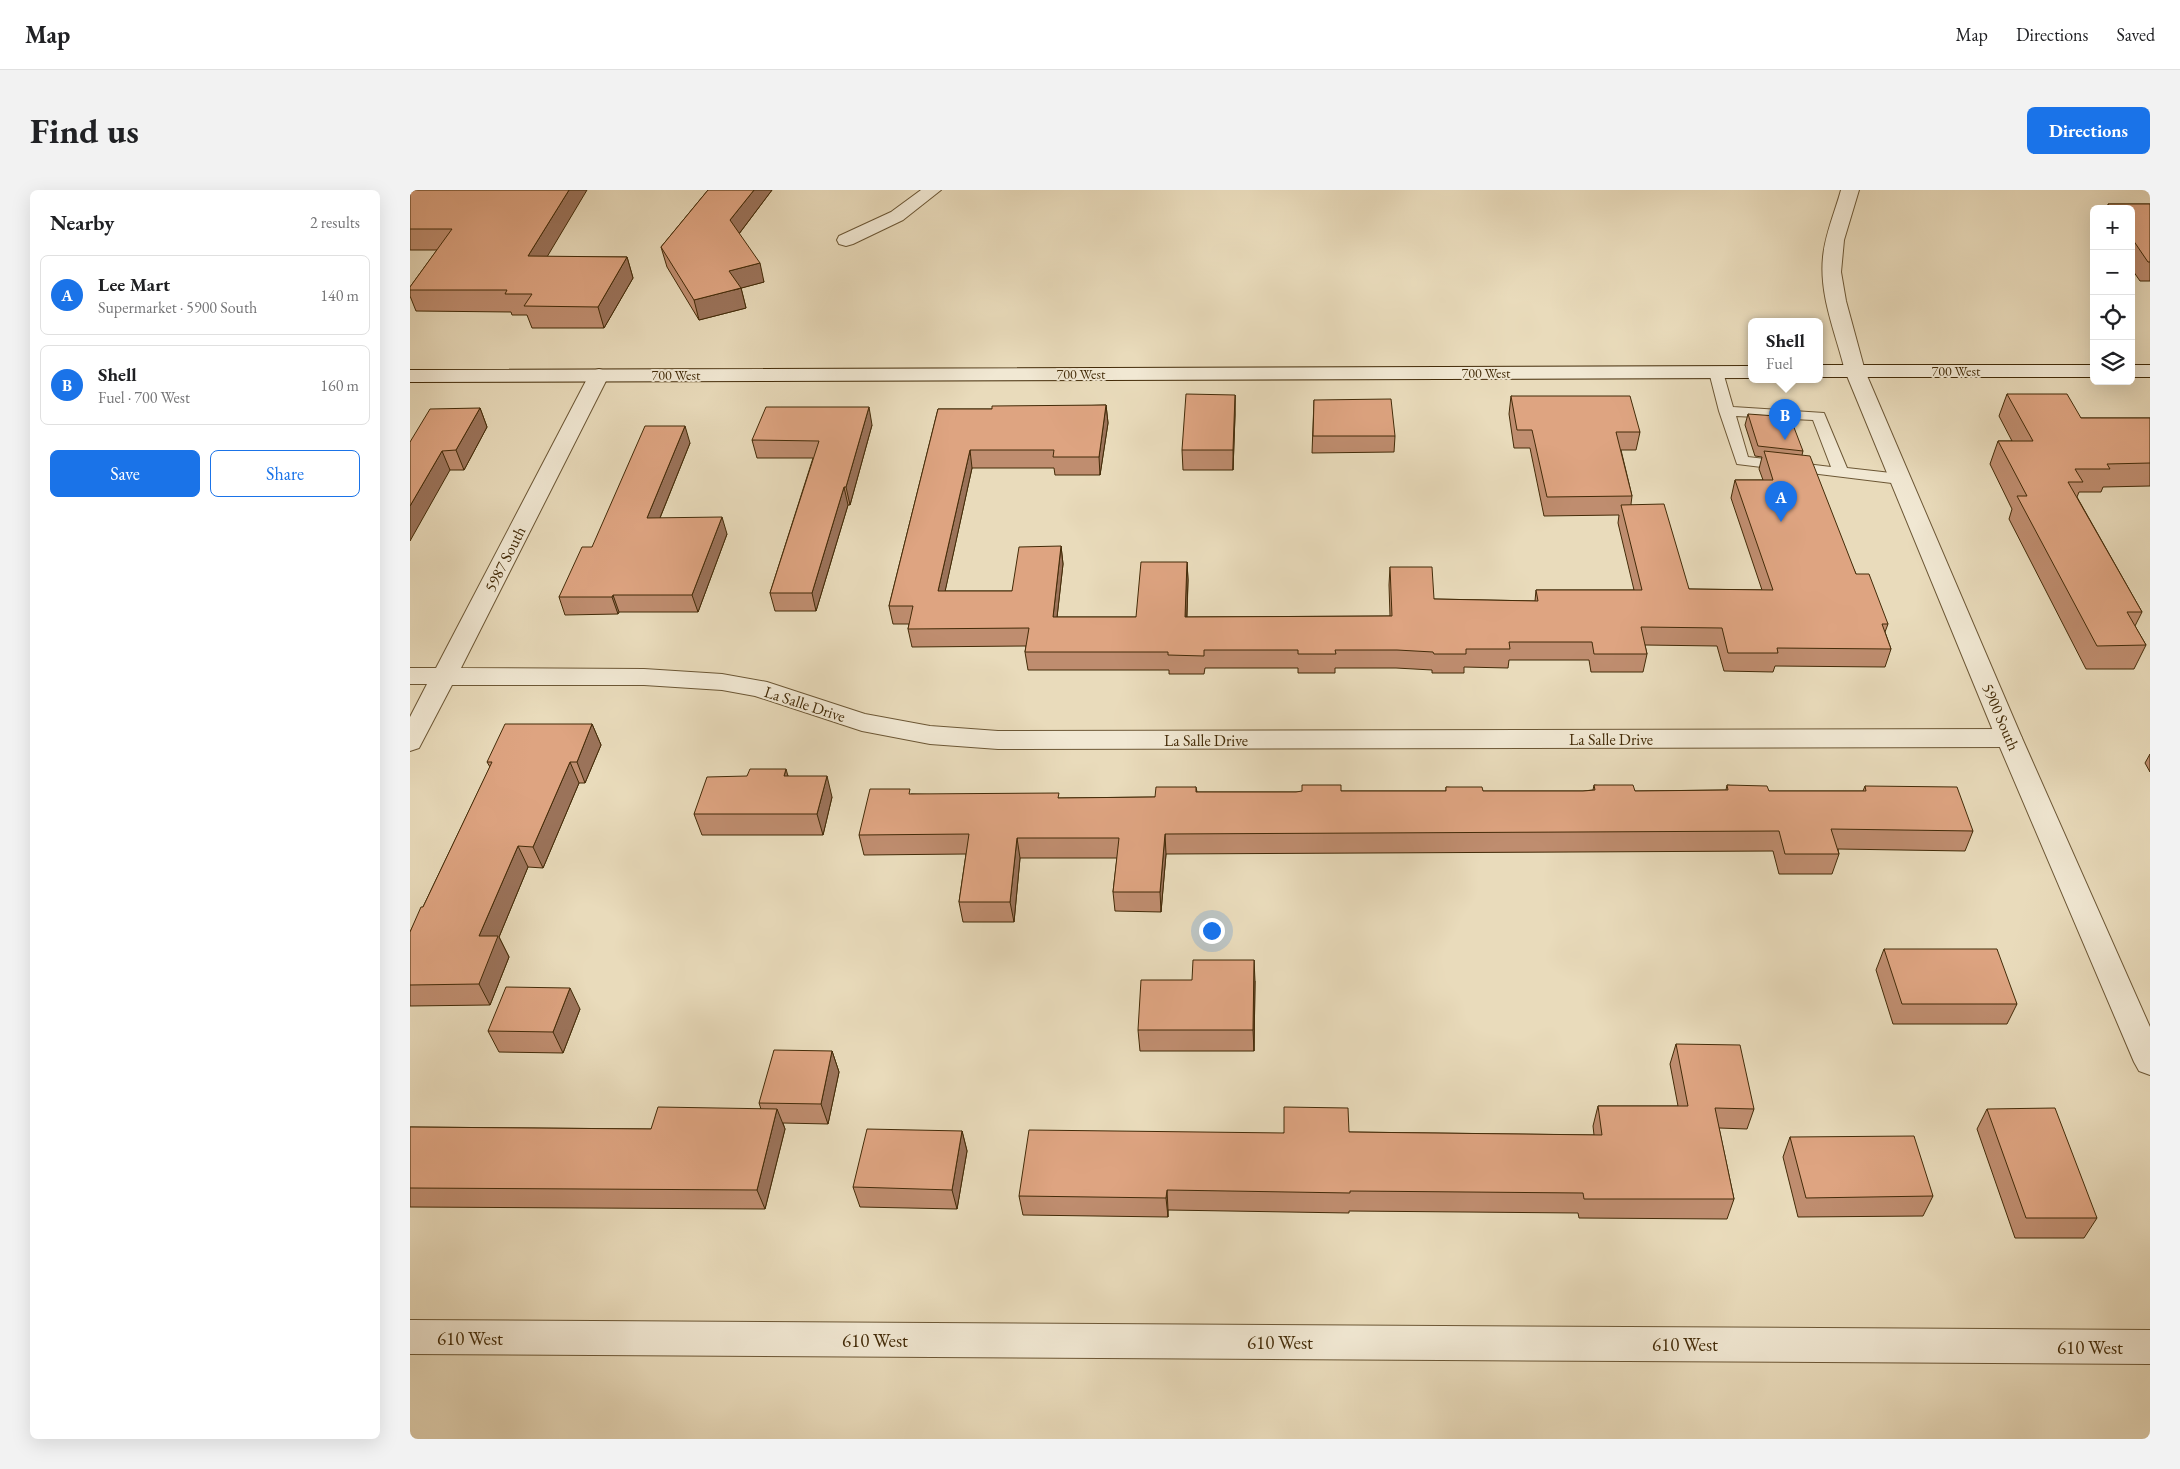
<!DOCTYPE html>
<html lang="en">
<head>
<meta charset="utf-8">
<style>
	body { margin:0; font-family:"EB Garamond",serif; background:#f2f2f2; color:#202124 }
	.controls { position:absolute; right:15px; top:15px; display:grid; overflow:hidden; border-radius:8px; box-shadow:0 5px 20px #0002 }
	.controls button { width:45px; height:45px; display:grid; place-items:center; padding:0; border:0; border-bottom:1px solid #e0e0e0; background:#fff; color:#202124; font:25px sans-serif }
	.you { position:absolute; left:801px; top:740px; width:18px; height:18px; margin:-12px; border:4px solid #fff; border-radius:50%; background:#1a73e8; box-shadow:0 0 0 8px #1a73e833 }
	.badge { display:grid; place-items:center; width:32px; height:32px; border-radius:50%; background:#1a73e8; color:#fff; font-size:16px; font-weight:700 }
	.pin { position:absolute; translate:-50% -41px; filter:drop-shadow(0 1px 2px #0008) }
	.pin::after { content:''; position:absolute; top:26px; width:18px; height:15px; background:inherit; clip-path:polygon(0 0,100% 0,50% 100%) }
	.popup { position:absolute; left:1338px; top:128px; width:75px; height:65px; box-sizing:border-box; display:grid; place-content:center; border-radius:8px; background:#fff; filter:drop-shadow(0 1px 4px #0005); font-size:16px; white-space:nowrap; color:#757577 }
	.popup b { font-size:19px; color:#202124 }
	.popup::after { content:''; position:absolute; left:50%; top:100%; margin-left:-10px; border:10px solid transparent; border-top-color:#fff }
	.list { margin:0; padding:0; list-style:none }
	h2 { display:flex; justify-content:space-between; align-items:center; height:65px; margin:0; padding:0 20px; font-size:21px }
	h2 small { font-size:16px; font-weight:400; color:#757577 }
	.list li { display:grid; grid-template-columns:32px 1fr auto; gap:15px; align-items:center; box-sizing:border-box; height:80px; margin:0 10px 10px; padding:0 10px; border:1px solid #e0e0e0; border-radius:8px }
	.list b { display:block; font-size:19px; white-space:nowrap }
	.list p { margin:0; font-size:16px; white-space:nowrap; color:#757577 }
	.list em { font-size:16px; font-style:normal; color:#757577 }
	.actions { display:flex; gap:10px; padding:15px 20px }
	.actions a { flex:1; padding:11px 0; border:1px solid #1a73e8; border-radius:8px; text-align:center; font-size:18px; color:#1a73e8 }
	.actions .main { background:#1a73e8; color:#fff }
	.icon { flex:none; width:28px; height:28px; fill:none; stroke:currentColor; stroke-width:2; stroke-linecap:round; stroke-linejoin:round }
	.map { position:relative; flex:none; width:1740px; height:1249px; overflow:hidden; border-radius:8px }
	header { display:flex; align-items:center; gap:30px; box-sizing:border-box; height:70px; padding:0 25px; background:#fff; border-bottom:1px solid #e0e0e0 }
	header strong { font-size:24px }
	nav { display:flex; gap:28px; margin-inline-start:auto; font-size:18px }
	.intro { display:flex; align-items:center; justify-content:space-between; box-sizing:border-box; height:120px; padding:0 30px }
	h1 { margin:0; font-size:35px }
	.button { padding:12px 22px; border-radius:8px; background:#1a73e8; color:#fff; font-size:18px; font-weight:700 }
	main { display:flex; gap:30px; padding:0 30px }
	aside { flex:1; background:#fff; border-radius:8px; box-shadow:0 5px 20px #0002 }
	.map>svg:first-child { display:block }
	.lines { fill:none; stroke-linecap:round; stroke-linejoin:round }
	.service-casing { stroke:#6c5735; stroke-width:2 }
	.minor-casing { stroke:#6c5735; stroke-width:2 }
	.tertiary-casing { stroke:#6c5735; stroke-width:2 }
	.secondary-casing { stroke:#432b08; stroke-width:2 }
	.service { fill:#f1e8d3; fill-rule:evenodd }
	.minor { fill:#f1e8d3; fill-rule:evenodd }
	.tertiary { fill:#f1e8d3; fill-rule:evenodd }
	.secondary { fill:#f1e8d3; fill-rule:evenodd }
	.wall { fill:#bf8d6f; stroke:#432b08 }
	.shaded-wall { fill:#9b735a; stroke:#432b08 }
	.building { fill:#dea481; stroke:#432b08 }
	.labels { text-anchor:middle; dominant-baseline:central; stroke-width:4; stroke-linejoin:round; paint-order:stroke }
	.far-street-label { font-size:14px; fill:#432b08; stroke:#f1e8d3 }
	.street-label { font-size:16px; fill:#432b08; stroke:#f1e8d3 }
	.near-street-label { font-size:19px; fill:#432b08; stroke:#f1e8d3 }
</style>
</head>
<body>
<header>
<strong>Map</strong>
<nav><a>Map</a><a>Directions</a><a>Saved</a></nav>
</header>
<div class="intro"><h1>Find us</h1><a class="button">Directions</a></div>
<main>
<aside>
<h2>Nearby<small>2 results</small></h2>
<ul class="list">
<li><span class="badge">A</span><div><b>Lee Mart</b><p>Supermarket · 5900 South</p></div><em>140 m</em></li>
<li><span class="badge">B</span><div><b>Shell</b><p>Fuel · 700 West</p></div><em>160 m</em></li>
</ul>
<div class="actions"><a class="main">Save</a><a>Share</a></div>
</aside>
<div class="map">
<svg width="1740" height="1249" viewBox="0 0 1740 1249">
	<rect width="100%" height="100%" fill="#e9dbbb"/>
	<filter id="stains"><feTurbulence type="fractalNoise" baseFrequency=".004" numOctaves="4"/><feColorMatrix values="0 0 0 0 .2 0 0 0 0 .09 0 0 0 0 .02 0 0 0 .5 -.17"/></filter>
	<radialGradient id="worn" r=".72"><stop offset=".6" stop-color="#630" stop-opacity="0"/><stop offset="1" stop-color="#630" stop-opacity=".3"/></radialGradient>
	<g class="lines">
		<defs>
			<path id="service" d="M1306,178L1313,182L1323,217L1414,223L1437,278L1490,284L1495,286L1498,289L1495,292L1490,294L1327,274L1309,221L1299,182ZM1326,226L1403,230L1421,277L1338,267Z"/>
			<path id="minor" d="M511,0H531L493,30L443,54L436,56L429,54L427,50L429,46L481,22Z
				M1431,0H1449L1434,50L1431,82L1436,111L1455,181L1452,185L1445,187L1438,185L1435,181C1426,144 1409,106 1413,67C1415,44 1425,22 1431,0Z
				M189,179L196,181L199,185L51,478L234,479L312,484L357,492L455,524L520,536L588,541L1599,539L1608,542L1612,548L1608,554L1599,557L588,559L520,554L452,541L345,506L312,500L234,495H42L9,558L0,561V527L17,494H0V478H26L179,185L182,181Z
				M0,1130L1740,1140V1174L0,1164Z"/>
			<path id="tertiary" d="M1445,175L1452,177L1455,181L1612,548L1740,837V885L1729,881L1724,872L1586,548L1435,181L1438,177Z"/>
			<path id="secondary" d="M1409,175H1684V187H1409Z
				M1721,175H1740V187H1721Z
				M1341,176V188L0,192V180Z"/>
		</defs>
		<use href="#service" class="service-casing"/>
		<use href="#minor" class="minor-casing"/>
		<use href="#tertiary" class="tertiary-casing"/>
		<use href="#secondary" class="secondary-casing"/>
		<use href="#service" class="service"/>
		<use href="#minor" class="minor"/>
		<use href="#tertiary" class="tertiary"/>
		<use href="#secondary" class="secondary"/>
	</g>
	<path class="wall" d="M0,0L137,67H217L223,88L194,138H122L117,125H102L101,122L6,121L0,106V97L27,60H0Z
		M298,0H362L329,44L354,92L331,98L336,118L289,130L257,77L251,57Z
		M1698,14H1740V91H1730L1721,78V19H1697Z
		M1597,204L1671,228H1740V296L1693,297L1691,302H1669L1667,307L1732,422L1725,436L1736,455L1724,479H1676L1599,329L1602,319L1580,274L1588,251H1602L1589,226Z
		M825,205V225L823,280H773L772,260Z
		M1101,206L1230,242L1226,260H1211L1222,306L1221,314L1279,399L1352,400L1321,308L1325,290H1353L1349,279L1352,267L1345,266L1335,235L1338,224L1393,261L1392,265L1446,384L1478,434L1475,442L1481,459L1475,477L1365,476L1363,482L1314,481L1307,456L1235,455L1237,464L1233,482H1181L1179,470H1099L1098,478L1054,477V483H1022V480L986,478H925V483H888V478H795L794,484H759V480H618L615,462L616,456L502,457L498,439L499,434H483L479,416L528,219H582L696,215L698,233L690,285H645L644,278H562L535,401H602L651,356L653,374L647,427H726L777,372L778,390L777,427L980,426L979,395L980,377L1024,409L1125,411L1126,400H1224L1208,333L1209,325L1134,326L1120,258H1104L1099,224Z
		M904,210L985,246L984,262L902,263Z
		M70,218L77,237L54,280H40L0,252Z
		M462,235L440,315H438L406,421H365L360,403L403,268H347L342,250Z
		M280,253L250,328L317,344L288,422H209L208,424L155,425L149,407L182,357Z
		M182,534L191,555L175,593H169L133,678L118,677L89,747L99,767L80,815L0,816V742L13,717L80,577L77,572Z
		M1740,564V582L1735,573Z
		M378,586L422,607L413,645H292L284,624Z
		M1184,595L1225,601L1316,600L1317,595L1359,601H1453L1455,596L1563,641L1555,661L1428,659L1429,664L1422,684H1369L1363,661L756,664L751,722L705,721L703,702L707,668H610L604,732H553L549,712L556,664L454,665L449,645L501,604L650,608L745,607L786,597L787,602H886L931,601H1036V597L1073,601H1173L1183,600Z
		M1474,759L1607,814L1597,834H1483L1466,780Z
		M845,791L844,861H730L728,840Z
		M170,819L153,863L89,862L78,841Z
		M1266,854L1344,919L1337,939L1309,938L1324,1009L1317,1029L1169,1028L1168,1023L939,1021V1023L758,1020V1027L613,1025L609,1006L874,943L939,942L1184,945L1183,936L1188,916H1268L1260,874Z
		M422,861L429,882L418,934L373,933L375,939L355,1019L0,1017V937L241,939L351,919L349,913Z
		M1577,919L1687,1028L1674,1048H1605L1567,939Z
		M552,941L557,961L547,1019L450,1017L443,997Z
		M1380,947L1523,1006L1513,1026L1388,1027L1373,967Z"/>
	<path class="shaded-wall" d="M159,0H177L125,87L118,66Z
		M344,0H362L325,49L320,30Z
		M217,67L223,88L194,138L188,117Z
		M350,73L354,92L324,100L319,81Z
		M331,98L336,118L289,130L284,110Z
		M825,205V225L823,280V260Z
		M696,215L698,233L690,285L689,267Z
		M459,217L462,235L440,315L436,297Z
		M70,218L77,237L54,280L46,260Z
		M275,236L280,253L243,345L237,328Z
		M560,260L562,278L531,420L528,401Z
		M32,261L40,280L0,351V316Z
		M434,297L438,315L406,421L402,403Z
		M312,327L317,344L288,422L282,405Z
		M651,356L653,374L645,445L643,427Z
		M777,372L778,390L776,445L775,427Z
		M203,405L209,422L208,424L202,407Z
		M182,534L191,555L175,593L167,572Z
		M160,572L169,593L133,678L123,657Z
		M376,579L382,600L374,586Z
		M417,586L422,607L413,645L407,624Z
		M755,644L756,664L751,722L750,702Z
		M607,648L610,668L604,732L600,712Z
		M108,656L118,677L89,747L99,767L80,815L69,794V746Z
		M844,770L845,791L844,861L843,840Z
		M160,798L170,819L153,863L143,842Z
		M422,861L429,882L418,934L411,914Z
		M367,919L375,939L355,1019L347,1000Z
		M552,941L557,961L547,1019L542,1000Z
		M757,1000L758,1020V1027L756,1008Z"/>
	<path class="building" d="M0,0H159L118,66L217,67L188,117L114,116L122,104H95L97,100H0V97L42,39H0Z
		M298,0H344L320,30L350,73L319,81L331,98L284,110L251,57Z
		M1698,14H1740V72H1738L1721,47V19H1702Z
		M776,204L825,205L823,260H772Z
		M1597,204H1657L1671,228H1740V273L1697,274L1700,279H1665L1673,292H1658L1732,422H1717L1736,455L1687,456L1607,306H1617L1588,251H1623Z
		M1101,206H1220L1230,242H1206L1222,306L1137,307L1122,240H1107Z
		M981,209L985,246H903L904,210Z
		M696,215L689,267H643L644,260H560L528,401H602L609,357L651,356L643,427H726L731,372H777L775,427L982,426L980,377H1022L1024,409L1128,411L1126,400H1232L1211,315L1254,314L1279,399L1363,400L1325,290H1363L1354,261L1400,266L1446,384H1459L1478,434H1472L1481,459L1367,458L1368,463H1318L1312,438L1231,437L1237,464H1184L1182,452H1099L1100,459H1056V464H1024L1023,462L987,460H925L926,464H888V460H794V466L758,465V462H615L619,438L498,439L503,416H479L528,219H582V216Z
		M356,217H459L436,297H434L402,403H360L409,251L342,250Z
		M70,218L46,260L32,261L0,316V252L20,219Z
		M1338,224L1380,227L1393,261L1348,256Z
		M235,236H275L237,328L312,327L282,405H203L202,407H149L172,357H182Z
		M95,534H182L167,572H160L123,657L108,656L69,746H88L69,794L0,795V742L11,717H13L82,572H77Z
		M340,579H376L374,586H417L407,624H284L297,587L337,586Z
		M892,595H931V601H1036V597H1072L1073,601H1173L1185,600L1184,595H1223L1225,601L1318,600L1317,595L1357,596L1359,601H1456L1455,596L1547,597L1563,641L1421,639L1429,664H1375L1369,641L755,644L750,702H703L709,648H607L600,712H549L559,644L449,645L460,599H500L499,604L649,603L648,608L745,607L746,597H786V602H886L892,601Z
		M1474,759H1587L1607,814H1492Z
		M783,770H844L843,840H728L731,790H782Z
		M96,797L160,798L143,842L78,841Z
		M1266,854L1330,855L1344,919L1305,918L1324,1009H1174L1173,1003L940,1001V1003L757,1000L756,1008L609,1006L619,940L874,943V917L938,918L939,942L1192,945L1188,916H1278Z
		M364,860L422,861L411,914L349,913Z
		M248,917L367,919L347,1000L0,998V937L241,939Z
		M1645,918L1687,1028H1616L1577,919Z
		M457,939L552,941L542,1000L443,997Z
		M1504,946L1523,1006L1396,1008L1380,947Z"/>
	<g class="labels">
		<g class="far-street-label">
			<text x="1546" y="181">700 West</text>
			<text x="1076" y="183">700 West</text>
			<text x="671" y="184">700 West</text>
			<text x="266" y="185">700 West</text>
		</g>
		<g class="street-label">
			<text transform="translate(95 369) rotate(-63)">5987 South</text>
			<text transform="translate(395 514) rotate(18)">La Salle Drive</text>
			<text transform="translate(1591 527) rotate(67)">5900 South</text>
			<text x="1201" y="549">La Salle Drive</text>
			<text x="796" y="550">La Salle Drive</text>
		</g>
		<g class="near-street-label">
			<text x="60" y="1148">610 West</text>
			<text x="465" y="1150">610 West</text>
			<text x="870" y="1152">610 West</text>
			<text x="1275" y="1154">610 West</text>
			<text x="1680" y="1157">610 West</text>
		</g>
	</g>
	<rect width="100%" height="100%" filter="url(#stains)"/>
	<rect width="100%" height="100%" fill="url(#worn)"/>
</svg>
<div class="controls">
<button>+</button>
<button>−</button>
<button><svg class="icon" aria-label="locate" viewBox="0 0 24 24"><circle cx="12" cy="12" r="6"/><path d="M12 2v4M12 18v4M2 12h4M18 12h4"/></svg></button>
<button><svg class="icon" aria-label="layers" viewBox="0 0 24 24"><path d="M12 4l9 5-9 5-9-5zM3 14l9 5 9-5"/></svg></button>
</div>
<div class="you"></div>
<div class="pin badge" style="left:1371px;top:332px">A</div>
<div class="pin badge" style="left:1375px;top:250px">B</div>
<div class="popup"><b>Shell</b>Fuel</div>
</div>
</main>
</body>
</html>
